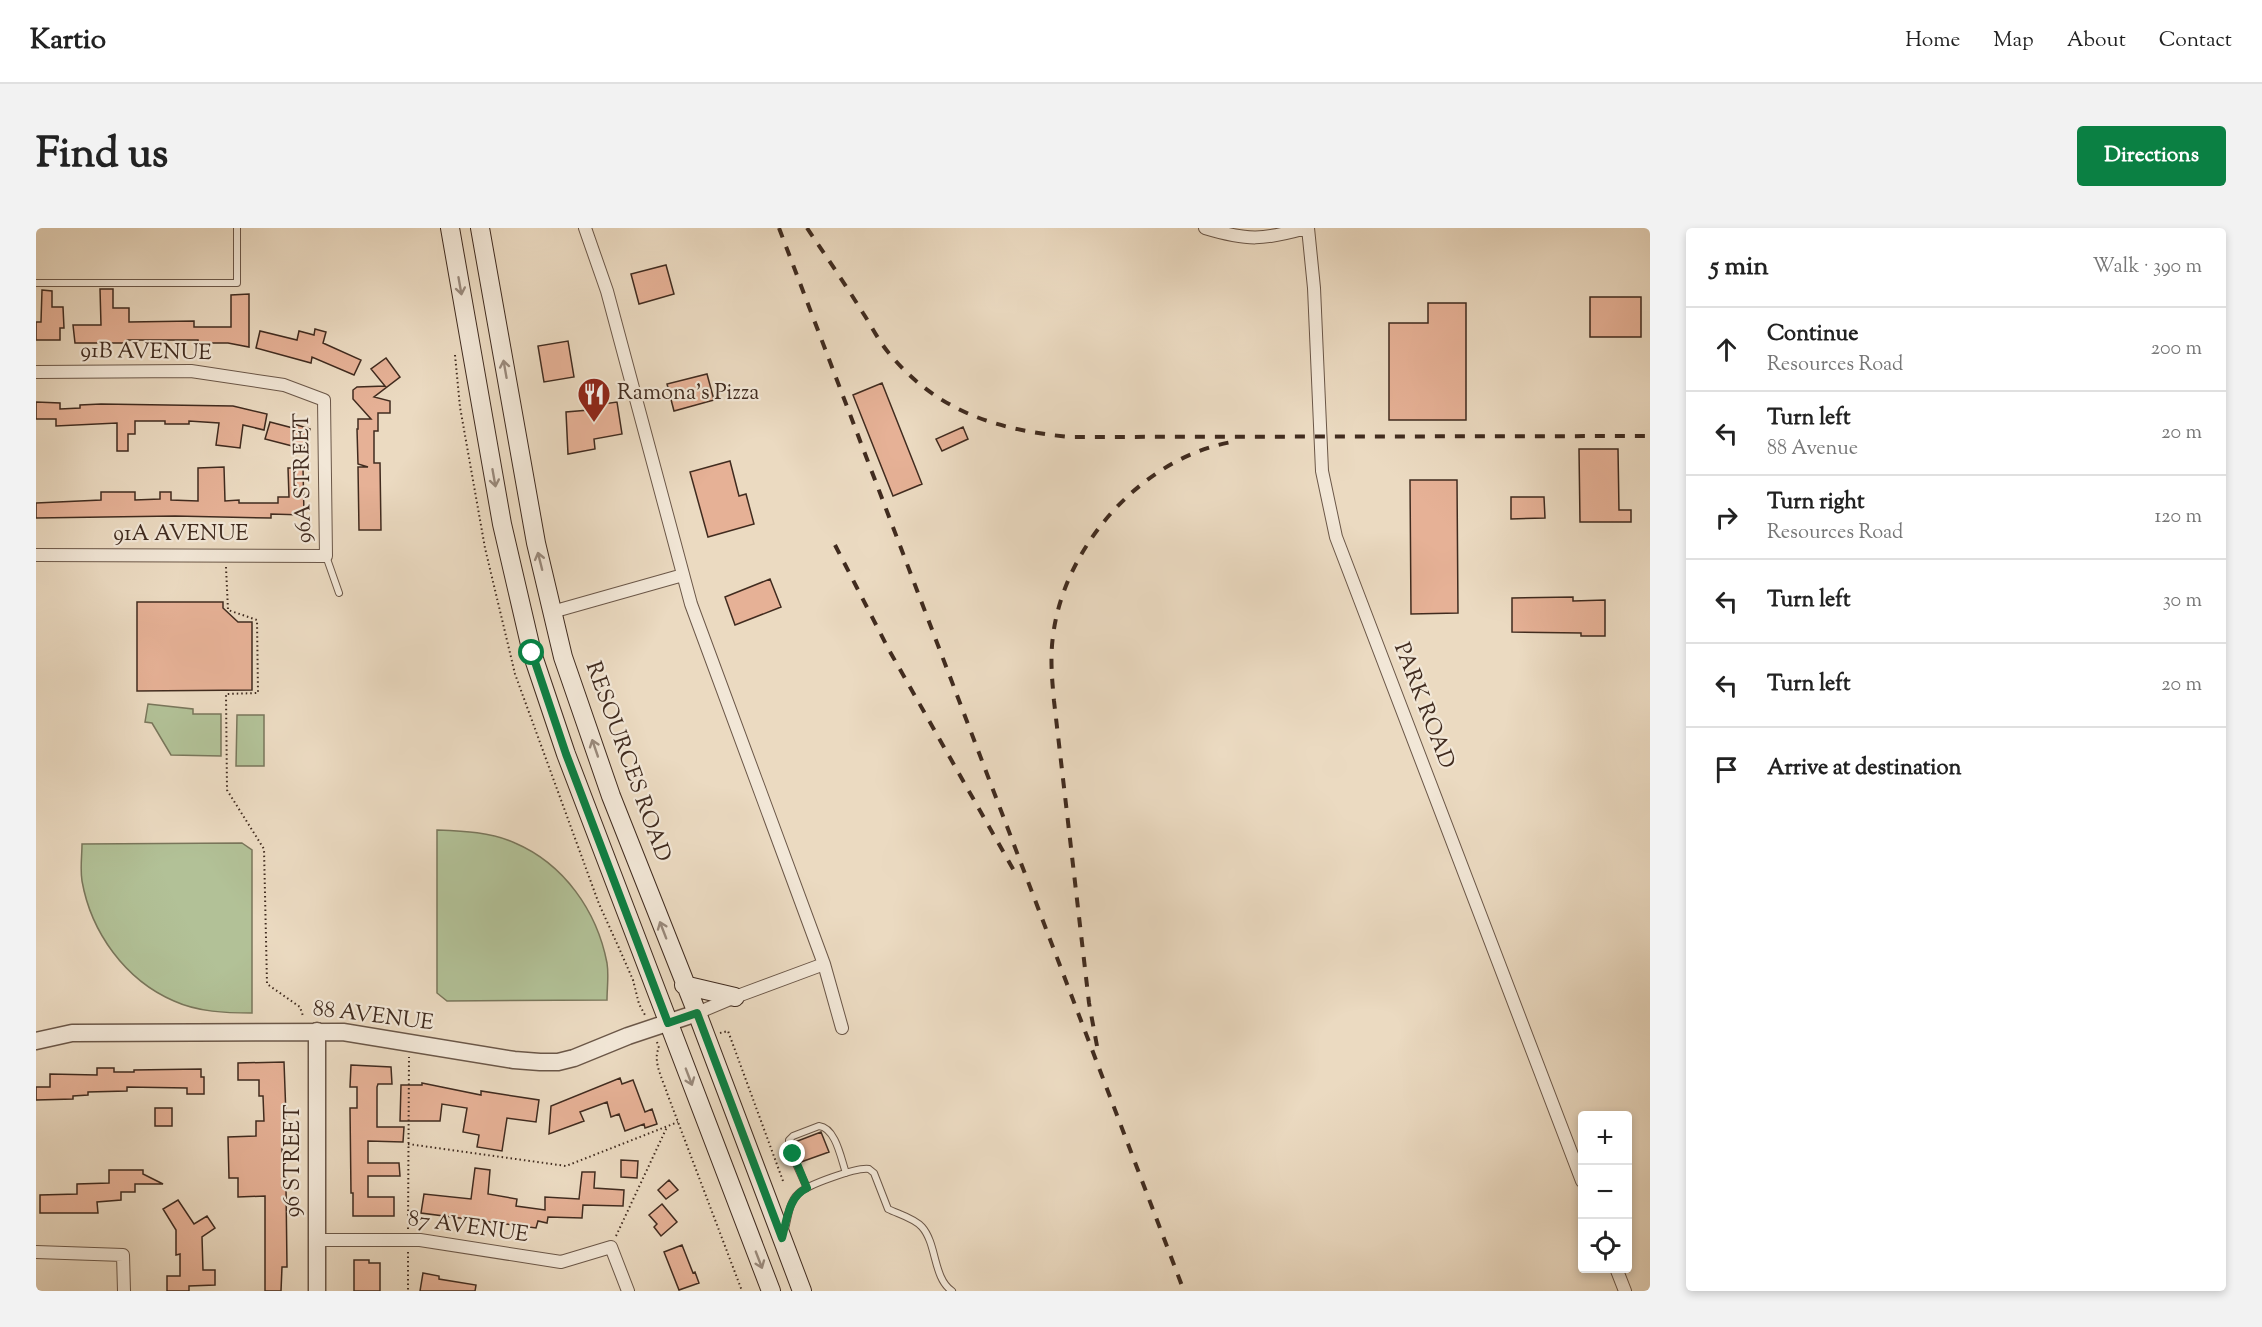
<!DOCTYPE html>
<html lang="en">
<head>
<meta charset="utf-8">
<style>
	body { margin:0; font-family:"Sorts Mill Goudy",serif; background:#f2f2f2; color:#222 }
	.controls { position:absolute; right:18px; bottom:18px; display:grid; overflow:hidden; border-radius:6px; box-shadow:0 3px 9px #0003 }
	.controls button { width:54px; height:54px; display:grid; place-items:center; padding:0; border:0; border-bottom:2px solid #e0e0e0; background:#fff; color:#222; font:30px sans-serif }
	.stop { position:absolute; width:18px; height:18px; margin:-14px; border:4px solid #0b8043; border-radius:50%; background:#fff }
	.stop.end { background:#0b8043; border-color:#fff; box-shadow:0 2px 6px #0008 }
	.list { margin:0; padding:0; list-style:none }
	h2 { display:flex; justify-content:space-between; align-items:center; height:78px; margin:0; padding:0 24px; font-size:26px }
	h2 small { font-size:20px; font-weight:400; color:#767676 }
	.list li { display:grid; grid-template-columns:39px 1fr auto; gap:18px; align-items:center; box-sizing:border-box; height:84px; padding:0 24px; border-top:2px solid #e0e0e0 }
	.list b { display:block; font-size:22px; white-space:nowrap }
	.list p { margin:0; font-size:20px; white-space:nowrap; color:#767676 }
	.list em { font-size:20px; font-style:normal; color:#767676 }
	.icon { flex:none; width:33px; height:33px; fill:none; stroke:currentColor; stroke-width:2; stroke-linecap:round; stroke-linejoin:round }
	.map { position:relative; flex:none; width:1614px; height:1063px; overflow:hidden; border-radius:6px }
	header { display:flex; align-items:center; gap:36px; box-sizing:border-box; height:84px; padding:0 30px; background:#fff; border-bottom:2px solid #e0e0e0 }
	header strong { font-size:28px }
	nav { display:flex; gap:33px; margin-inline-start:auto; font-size:21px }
	.intro { display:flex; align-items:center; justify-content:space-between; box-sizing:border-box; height:144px; padding:0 36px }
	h1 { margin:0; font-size:42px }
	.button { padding:15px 27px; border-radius:6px; background:#0b8043; color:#fff; font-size:21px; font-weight:700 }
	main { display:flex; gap:36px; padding:0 36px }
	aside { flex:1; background:#fff; border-radius:6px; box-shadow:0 3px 9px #0003 }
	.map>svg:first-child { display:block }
	.green { fill:#b2c197; stroke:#79765b; stroke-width:1.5 }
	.building { fill:#e6b196; stroke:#402b1f; stroke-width:1.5 }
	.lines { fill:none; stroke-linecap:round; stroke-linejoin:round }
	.service-casing { stroke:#6b5748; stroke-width:8 }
	.minor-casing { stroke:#6b5748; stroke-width:14 }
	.tertiary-casing { stroke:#6b5748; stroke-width:19 }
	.secondary-casing { stroke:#402b1f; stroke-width:20 }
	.path { stroke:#402b1f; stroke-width:2; stroke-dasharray:1.5 3; stroke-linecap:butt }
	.service { stroke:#f2e7d7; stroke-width:6 }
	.minor { stroke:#f2e7d7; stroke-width:12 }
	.tertiary { stroke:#f2e7d7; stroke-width:16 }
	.secondary { stroke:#f2e7d7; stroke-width:18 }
	.rail { stroke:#402b1f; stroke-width:4; stroke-dasharray:10 10; stroke-linecap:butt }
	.oneway { stroke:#99897b }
	.route { stroke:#0b8043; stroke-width:8 }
	.labels { text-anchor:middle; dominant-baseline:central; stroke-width:4.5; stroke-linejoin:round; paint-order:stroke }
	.street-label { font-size:22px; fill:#402b1f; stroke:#f2e7d7 }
	.poi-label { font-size:22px; fill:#402b1f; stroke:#f2e7d7; text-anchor:start }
</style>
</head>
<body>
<header>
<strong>Kartio</strong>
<nav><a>Home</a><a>Map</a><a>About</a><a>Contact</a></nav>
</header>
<div class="intro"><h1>Find us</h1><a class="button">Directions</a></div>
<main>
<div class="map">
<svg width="1614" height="1063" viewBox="0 0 1614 1063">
	<rect width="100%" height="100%" fill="#ebdac1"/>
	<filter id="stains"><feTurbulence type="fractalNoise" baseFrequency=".00333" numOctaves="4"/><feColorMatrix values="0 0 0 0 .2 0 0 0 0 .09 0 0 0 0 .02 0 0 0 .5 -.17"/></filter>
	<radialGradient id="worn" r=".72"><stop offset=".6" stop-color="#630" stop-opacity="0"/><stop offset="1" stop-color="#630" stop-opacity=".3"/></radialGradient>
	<path class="green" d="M112,476L157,481V486H185V528L135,527L116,495L109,494Z
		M201,487H228V538H200Z
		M401,602C427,603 455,604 479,615C528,636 561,683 571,735C573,747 571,760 571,772L411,773L401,765Z
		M206,615L216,622V785C190,785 162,784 138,773C89,752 55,704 46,653C44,641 46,628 46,616Z"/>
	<path class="building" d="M630,37L638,66L603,76L595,46Z
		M64,61H77V80H93V94L158,93V99H195V67L213,66V119L192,115H162V112H91L90,115H39L37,97H65Z
		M6,62L16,63V79H27L28,100H24V112H0V94H5Z
		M1554,69H1605V109H1554Z
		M1392,75H1430V192H1353V95H1392Z
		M279,101L290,104L287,115L325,132L318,147L276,129L275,135L220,120L224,103L261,112L263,103L278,107Z
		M532,113L538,149L508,154L502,118Z
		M350,130L364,149L338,169L354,173V185H342V203H338V235H344L345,302H323L322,239H332L322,236L321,201H322V191H335L317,171V162L321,159L349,158L335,141Z
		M671,146L678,172L638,183L631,156Z
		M846,155L886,256L857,268L817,167Z
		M0,174L24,175V181L44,180V177L65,176L197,178L231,186L228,202L207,197L204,220L180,217L183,195L153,193V196H129V193H99V206H92V223H81V195L20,198V191H0Z
		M581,174L586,206L558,211L559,221L532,226L530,184L553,182V178Z
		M234,194L257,200L258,196L274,201L268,221L229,211Z
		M927,199L932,211L906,223L900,211Z
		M1543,221H1582L1583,282H1595V294H1544Z
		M694,233L703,268L710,266L718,296L672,309L654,244Z
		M188,239L189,273L203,272V275H242V269H253L252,240H267L268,287L235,286V290L139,288L0,290V275L65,272V264H99V272L124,271V264H135V272L162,273V240Z
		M1374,252H1421L1422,385L1375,386Z
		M1475,269H1508L1509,290L1475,291Z
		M734,351L745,379L699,397L689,369Z
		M1537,369V373L1569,372V408H1545V405L1476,404V370Z
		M101,374H187V380L202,394H216V462L101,463Z
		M248,834L250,888H248V910H246V959H250L251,1039H246L245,1063H229V968L202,969V950H193L192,909L220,908V893H228L227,868H223V852H202V835Z
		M315,837L355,839L356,856H342L341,859V899H368L367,914L332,913V935H363L364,948H332V969H358V988H317V965H315L314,880H321V859H314Z
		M61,840H78V844H98V842L165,841V849H168V866H151V860L91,859V863L52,864V867L37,868V871L0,872V859H14V846L61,847Z
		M584,850L586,856L597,852L609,884L616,881L621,896L609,900L608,896L589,903L583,886L575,889L571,874L544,884L548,893L513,906L515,878Z
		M386,855L445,867V863L503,872L500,894L471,890L466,923L441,919L443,907L427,904L431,880L406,876L404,893H364L365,857H386Z
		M119,880H136V898H119Z
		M785,904L793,924L765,934L759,914Z
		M585,932L602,933L601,950L585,949Z
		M439,940L454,942L452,966L481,971L480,978L509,982V969L543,971L546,944H559L558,960L588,962L587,978L547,977L546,990L512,989L511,995L502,993L500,1000L385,985L388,966L435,971Z
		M73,942H107V946L127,956H99V964H85V972L61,974L62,985H4V967L41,966V956L73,955Z
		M633,952L642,962L630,971L622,962Z
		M142,972L158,996L171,988L179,1000L166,1009L167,1042H179V1057L153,1058V1063H131V1048H144V1026L140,1027V1002L127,981Z
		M626,976L641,994L625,1008L618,999L621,996L613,987Z
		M646,1017L657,1045L659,1044L663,1055L643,1062L628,1024Z
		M318,1032H333V1035H344V1063H318Z
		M387,1045L403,1048V1051L440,1057L439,1063H384Z"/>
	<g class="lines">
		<defs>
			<path id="service" d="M0,55H201V0
				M290,328L303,365
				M771,960L753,920V912L757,908L783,898C800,900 805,931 810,945
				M749,1001C752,990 753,974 762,966C770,957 821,939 833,941L838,945L852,981C862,986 878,990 886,999C901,1016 897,1050 916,1063"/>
			<path id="minor" d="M549,0L571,63L655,376L788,736L806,800
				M1169,0C1212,13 1227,12 1270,0
				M1272,0L1278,60L1286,243L1300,309L1546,953
				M0,144L155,143L248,157L288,172L290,328L0,327
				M516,384L647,347
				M661,785L699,769L788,736
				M281,1012H384L525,1034L575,1019L592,1063
				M0,1024L87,1027L88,1063
				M1580,1040L1589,1063"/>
			<path id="tertiary" d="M281,803V1063
				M0,813L36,805L307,804L478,832L504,834H522L538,830L592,808L661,785"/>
			<path id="secondary" d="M414,0L466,296L496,425L530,526L735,1063
				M444,0L500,315L527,429L575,568L661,785L766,1063
				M648,757L699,769"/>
		</defs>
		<use href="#service" class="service-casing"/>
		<use href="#minor" class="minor-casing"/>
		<use href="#tertiary" class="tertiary-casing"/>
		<use href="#secondary" class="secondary-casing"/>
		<path class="path" d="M419,127L424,179L449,320L479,446L563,676L583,720L597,752L603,776L609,787
			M190,339L192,382L221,392L222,465L190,466L191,562L228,621L231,756L264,779L267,788
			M684,805L692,803L747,953
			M621,814L623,820C616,832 627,852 631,865L706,1063
			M372,916L530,938L642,894
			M372,1001L373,829
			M580,1008L631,899
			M372,1024V1063"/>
		<use href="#service" class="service"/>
		<use href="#minor" class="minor"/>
		<use href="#tertiary" class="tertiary"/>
		<use href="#secondary" class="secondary"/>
		<path class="rail" d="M743,0L1148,1063
			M771,0C790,28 809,56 827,85C835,97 842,112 852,124C900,183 960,202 1034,209L1614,208
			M799,317L853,422L981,648
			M1061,818L1053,775L1018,473C1016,451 1014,430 1017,408C1028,317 1109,226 1202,213"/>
	</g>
	<defs><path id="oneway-shaft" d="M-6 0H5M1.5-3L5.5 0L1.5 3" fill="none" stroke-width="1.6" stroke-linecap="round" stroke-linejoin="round" transform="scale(1.5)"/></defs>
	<g class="oneway">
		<use href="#oneway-shaft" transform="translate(424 58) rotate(80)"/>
		<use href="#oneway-shaft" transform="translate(469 141) rotate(-100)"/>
		<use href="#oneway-shaft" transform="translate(458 250) rotate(80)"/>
		<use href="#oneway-shaft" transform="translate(504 333) rotate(-104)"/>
		<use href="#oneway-shaft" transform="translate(559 520) rotate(-109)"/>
		<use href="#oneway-shaft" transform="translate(627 702) rotate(-111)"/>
		<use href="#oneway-shaft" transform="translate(653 849) rotate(69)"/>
		<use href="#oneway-shaft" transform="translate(723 1032) rotate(69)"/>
	</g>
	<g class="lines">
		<path class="route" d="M496,425L530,526L632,795L661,785L746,1010C751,992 752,969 771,960L757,926"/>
	</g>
	<defs>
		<symbol id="restaurant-pin" viewBox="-11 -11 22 30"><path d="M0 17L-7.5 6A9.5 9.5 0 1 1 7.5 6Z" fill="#8f2418" stroke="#f2e7d7"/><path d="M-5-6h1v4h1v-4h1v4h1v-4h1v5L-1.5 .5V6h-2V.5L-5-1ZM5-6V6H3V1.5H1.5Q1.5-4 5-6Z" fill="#fff"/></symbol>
	</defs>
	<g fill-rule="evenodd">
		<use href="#restaurant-pin" x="539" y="147" width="38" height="52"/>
	</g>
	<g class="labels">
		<g class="street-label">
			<text transform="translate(110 125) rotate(1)">91B AVENUE</text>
			<text transform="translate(268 250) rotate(-91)">96A STREET</text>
			<text x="145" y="307">91A AVENUE</text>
			<text transform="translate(1387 478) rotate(69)">PARK ROAD</text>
			<text transform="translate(591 534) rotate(70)">RESOURCES ROAD</text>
			<text transform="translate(337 789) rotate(7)">88 AVENUE</text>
			<text transform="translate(258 933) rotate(-90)">96 STREET</text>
			<text transform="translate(432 1000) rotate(8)">87 AVENUE</text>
		</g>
		<g class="poi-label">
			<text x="581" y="166">Ramona's Pizza</text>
		</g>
	</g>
	<rect width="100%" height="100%" filter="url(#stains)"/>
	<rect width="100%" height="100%" fill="url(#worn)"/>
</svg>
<div class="controls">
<button>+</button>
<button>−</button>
<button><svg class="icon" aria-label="locate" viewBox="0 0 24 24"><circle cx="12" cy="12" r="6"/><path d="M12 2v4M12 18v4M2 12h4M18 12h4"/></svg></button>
</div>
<div class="stop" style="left:496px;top:425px"></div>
<div class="stop end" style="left:757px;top:926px"></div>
</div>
<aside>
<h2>5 min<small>Walk · 390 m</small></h2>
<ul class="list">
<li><svg class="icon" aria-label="ahead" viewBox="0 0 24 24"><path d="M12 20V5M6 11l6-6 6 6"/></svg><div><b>Continue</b><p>Resources Road</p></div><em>200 m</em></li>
<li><svg class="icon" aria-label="left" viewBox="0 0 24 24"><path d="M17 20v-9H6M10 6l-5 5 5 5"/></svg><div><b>Turn left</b><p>88 Avenue</p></div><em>20 m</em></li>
<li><svg class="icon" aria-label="right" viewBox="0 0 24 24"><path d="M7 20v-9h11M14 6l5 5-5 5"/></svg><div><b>Turn right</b><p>Resources Road</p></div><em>120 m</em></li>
<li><svg class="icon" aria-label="left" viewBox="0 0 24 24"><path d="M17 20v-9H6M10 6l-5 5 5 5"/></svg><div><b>Turn left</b></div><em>30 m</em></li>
<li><svg class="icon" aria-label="left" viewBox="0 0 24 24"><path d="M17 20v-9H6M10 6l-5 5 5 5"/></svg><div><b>Turn left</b></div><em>20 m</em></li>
<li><svg class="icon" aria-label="arrive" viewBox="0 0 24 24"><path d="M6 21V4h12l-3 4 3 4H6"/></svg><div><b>Arrive at destination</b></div></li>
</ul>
</aside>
</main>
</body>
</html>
